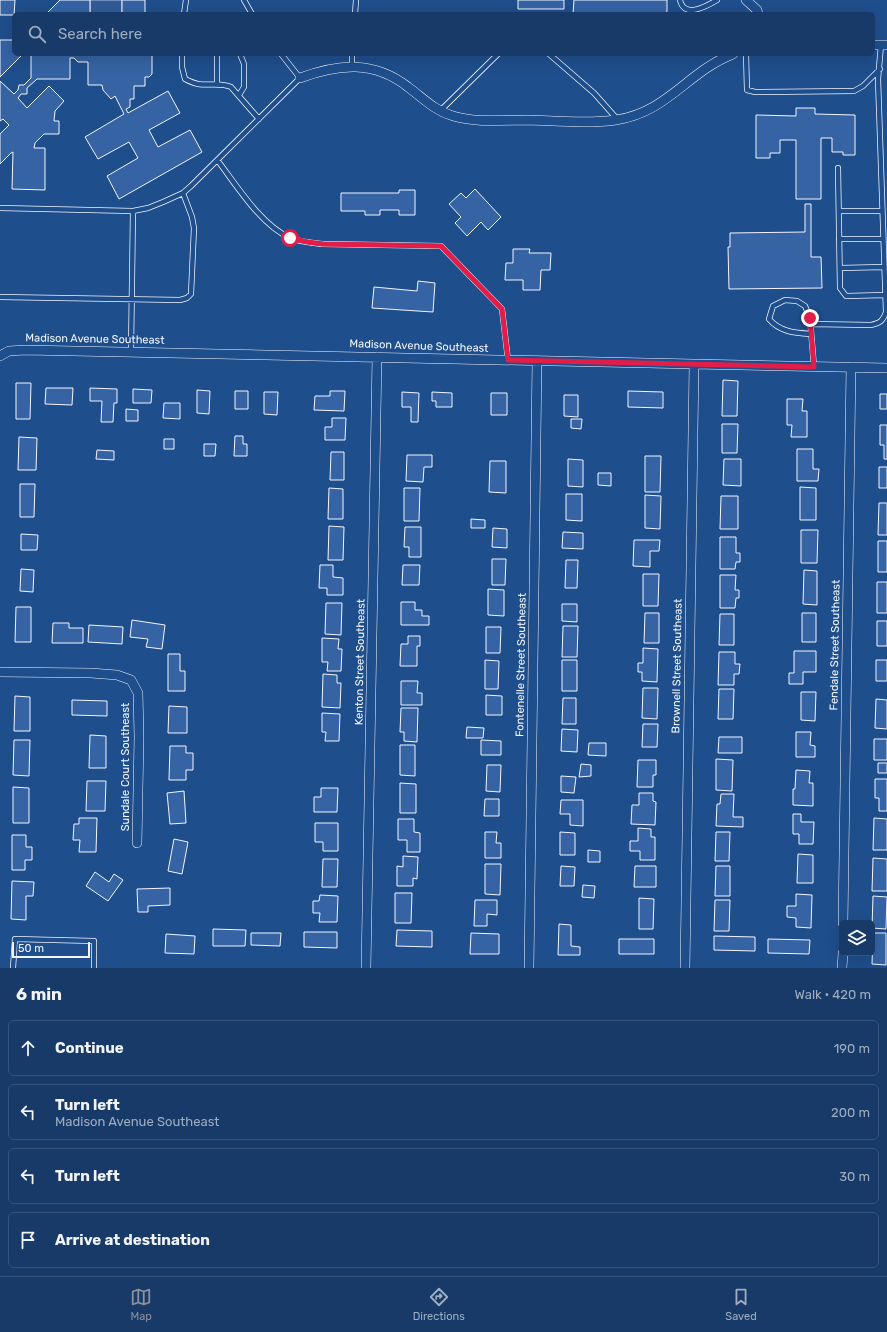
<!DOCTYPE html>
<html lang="en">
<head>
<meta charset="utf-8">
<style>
	body { margin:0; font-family:Rubik,sans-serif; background:#20416f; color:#f1f3f6 }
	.controls { position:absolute; right:12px; bottom:12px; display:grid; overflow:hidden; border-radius:6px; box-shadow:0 4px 16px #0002 }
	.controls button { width:36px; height:36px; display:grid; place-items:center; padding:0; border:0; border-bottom:1px solid #36547d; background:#173a69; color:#f1f3f6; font:20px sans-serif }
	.scale { position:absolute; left:12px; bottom:10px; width:78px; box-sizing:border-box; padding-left:4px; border:2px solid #f2f6ff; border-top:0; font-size:11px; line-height:14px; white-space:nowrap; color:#f2f6ff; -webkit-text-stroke:3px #1f4e8c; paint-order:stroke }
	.stop { position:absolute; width:12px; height:12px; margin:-9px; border:3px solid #e11d48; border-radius:50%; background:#fff }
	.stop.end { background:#e11d48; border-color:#fff; box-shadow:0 1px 4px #0008 }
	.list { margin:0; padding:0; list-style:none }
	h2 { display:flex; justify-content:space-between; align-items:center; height:52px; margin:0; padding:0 16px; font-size:17px }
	h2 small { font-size:13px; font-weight:400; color:#9eadc0 }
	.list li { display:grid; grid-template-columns:26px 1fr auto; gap:12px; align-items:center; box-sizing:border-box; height:56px; margin:0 8px 8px; padding:0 8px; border:1px solid #36547d; border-radius:6px }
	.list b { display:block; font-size:15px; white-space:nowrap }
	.list p { margin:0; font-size:13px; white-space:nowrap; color:#9eadc0 }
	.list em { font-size:13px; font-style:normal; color:#9eadc0 }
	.icon { flex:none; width:22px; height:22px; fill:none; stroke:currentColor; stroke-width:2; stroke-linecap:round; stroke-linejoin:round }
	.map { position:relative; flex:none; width:887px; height:968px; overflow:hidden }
	.search { position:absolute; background:#173a69; box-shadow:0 4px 16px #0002; left:12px; right:12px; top:12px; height:44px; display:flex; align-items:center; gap:10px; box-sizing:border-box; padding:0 14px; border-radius:6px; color:#9eadc0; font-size:15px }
	.sheet { height:308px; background:#173a69 }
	nav { display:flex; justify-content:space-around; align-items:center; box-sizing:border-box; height:56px; border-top:1px solid #36547d; background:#173a69; font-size:11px; color:#9eadc0 }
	nav a { display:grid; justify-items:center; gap:2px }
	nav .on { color:#8c9099 }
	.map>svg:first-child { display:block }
	.built { fill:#305b95; stroke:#a8bbd7 }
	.building { fill:#3563a3; stroke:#f2f6ff }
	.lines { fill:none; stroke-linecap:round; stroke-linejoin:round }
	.lane-casing { stroke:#f2f6ff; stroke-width:6 }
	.street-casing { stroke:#f2f6ff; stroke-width:10 }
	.lane { stroke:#1f4e8c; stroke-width:4.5 }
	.street { stroke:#1f4e8c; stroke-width:9 }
	.route { stroke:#e11d48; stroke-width:5 }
	.labels { text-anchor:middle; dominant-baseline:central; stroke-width:3; stroke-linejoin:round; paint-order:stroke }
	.street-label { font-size:11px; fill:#f2f6ff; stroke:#1f4e8c }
</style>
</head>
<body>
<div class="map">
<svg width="887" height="968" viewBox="0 0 887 968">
	<rect width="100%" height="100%" fill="#1f4e8c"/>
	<path class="built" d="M90,0H122V14H90Z"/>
	<path class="building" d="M0,0H15L14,15H0Z
		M60,0H90V14H46Z
		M122,0H145V14H122Z
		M518,0H564V9H518Z
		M574,0H667V11L666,14H573Z
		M0,40H14V54H23L0,77Z
		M31,54H153L152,55V74L149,77H145V86H134V99H130V107L126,109L128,113L168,91L180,113L149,130L158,147L190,130L202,152L119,199L107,176L138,158L129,142L98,159L85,137L124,114L115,96L111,99L103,90L102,85H88V62H78L74,58H70V79H37L27,88V94H21L18,98L27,108L49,86L64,101L55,111L54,121H59V134H44L35,143L34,148H45V190L12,189L13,152L11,153L0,164V134L9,125L3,119L0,121V81L14,94L18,90L19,85H24L31,78Z
		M796,108H815V114L855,115V155H843V152H832V138H821V199H796V140H780V153H770V158H756V115L796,116Z
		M475,189L501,217L488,230L481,222L467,236L455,223L461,217L449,204L461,193L466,198Z
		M399,190H415V215H399V210H380V215H365V211H341V193H399Z
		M805,204H811V257H821L822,288L729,289L728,247H730V233L805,232Z
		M513,249H530L529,253H551L550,270H541L540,290H523V280H505L506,263H513Z
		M418,281L435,283L433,312L372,308L374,287L417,291Z
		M723,380L738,381L737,416H722Z
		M16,383H31L30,419H16Z
		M46,388H73L72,405L45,404Z
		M90,388L117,389V403H114L113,422H101L102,401H90Z
		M133,389L152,390L151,403H133Z
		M197,390L210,391L209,414L197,413Z
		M235,391H248V409H235Z
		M330,391H345L344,411L314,410L315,396H330Z
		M628,391L663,392V408L628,407Z
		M264,392H278L277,415L264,414Z
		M402,392L419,393L418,422H411V407H402Z
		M432,392L452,393V407H436V401H432Z
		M491,393H507V415H491Z
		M880,394H887V409H880Z
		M564,395H578V417L564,416Z
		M787,399H803L802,411H807V437H791L792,425H787Z
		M164,403H180V419L163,418Z
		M126,409L138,410V421H126Z
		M332,418H346L345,440H325V427H332Z
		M571,419H582L581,429L571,428Z
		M722,424H738L737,453H722Z
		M880,425H887V459H884V445H880Z
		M235,436H243V444H247V456H234Z
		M19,437L37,438L36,470H18Z
		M164,439H174V449H164Z
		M204,444H216L215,456H204Z
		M797,449H813V469H819L818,481H797Z
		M97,450L114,451V460L96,459Z
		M331,452H344V480H330Z
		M407,455H432V467H424L423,482L406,481Z
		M645,456H661L660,492H645Z
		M568,459L583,460V487L568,486Z
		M724,459H741V486L723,485Z
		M490,461H506V493L489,492Z
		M879,467H887V488H879Z
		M598,473H611V486L598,485Z
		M20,484H35L34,517H20Z
		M800,487L816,488V520H800Z
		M329,488L343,489V519H328Z
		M404,488H420L419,521H404Z
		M566,494H582V521L566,520Z
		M645,495L661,496L660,529L645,528Z
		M721,496H738V529H720Z
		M879,503H887V535H878Z
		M471,519L485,520V528H471Z
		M329,526L344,527L343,560H328Z
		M405,527H421V557H409V547H404Z
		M493,528L507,529V548L492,547Z
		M801,530H818L817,563H801Z
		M563,532L583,533V549L562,548Z
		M21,534L38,535L37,550H21Z
		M720,537H736V553H740V562H736L735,569H720Z
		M634,540H660L659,551H650V567L633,566Z
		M878,541H887V572H878Z
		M492,559H506L505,585H492Z
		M566,560H578L577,588H565Z
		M320,565H333V577L343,578V595H327V588H319Z
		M403,565H420L419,585H402Z
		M21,569L34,570L33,592L20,591Z
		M804,570L817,571V605L803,604Z
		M643,574H659L658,606H643Z
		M720,575H736L735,590H739V598H736L735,608H720Z
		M877,582H887V613H877Z
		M488,589L504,590V616L488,615Z
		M401,602H415V610H422V616H429V625H401Z
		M326,603H342L341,635L325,634Z
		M562,604H577V622L562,621Z
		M16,607H31V642H15Z
		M645,613H659V643H644Z
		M802,613H816V642H802Z
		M720,614H734V645H719Z
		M132,620L165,625L162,649L146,647L148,639L130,637Z
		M877,621H887V646H877Z
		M53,623H69V628H83V643H52Z
		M89,625L123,627L122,644L88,642Z
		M563,626H578L577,657H562Z
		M486,627H501L500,653H486Z
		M408,636H420V646H417V666H400L401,644H408Z
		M322,638L339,639L338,649H342L341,671H327L328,662H322Z
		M643,648L658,649L657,682L642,681V672H638V663H643Z
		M794,651H816V672H803V684H789V673H794Z
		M719,652H735V664H740L739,674H734V685H718Z
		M168,654H180V671H185V691H168Z
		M485,660L499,661L498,689H485Z
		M562,660H577V691H562Z
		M876,660H887V681H876Z
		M323,674L337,675V683H341L340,708L322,707Z
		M401,681H418L417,693H422V705H401Z
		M643,688H658L657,719L642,718Z
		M719,689H734L733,719H718Z
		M801,692H816L815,721L801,720Z
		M486,695L502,696V715H486Z
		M15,696L30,697V731H14Z
		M563,698H576V724H562Z
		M876,699L887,700V729L875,728Z
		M72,700L107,701V716L72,715Z
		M169,706L187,707V733H168Z
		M401,708H418L417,742L404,741V732H400Z
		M322,713L340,714L339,741H325L326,732H322Z
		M643,724H658L657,747H642Z
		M467,727L484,728L483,738H466Z
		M562,729L578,730L577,752L561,751Z
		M796,732H811L810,745L815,746V757H796Z
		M90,735L106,736V768H89Z
		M719,737H742V753H718Z
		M874,739H887V760H874Z
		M14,740H30L29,776L13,775Z
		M481,740L501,741V755H481Z
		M589,743H606V756L588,755Z
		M400,745H415V776L400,775Z
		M170,746H186V753H193V770H186V780H169Z
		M716,759L733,760L732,791L716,790Z
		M638,760H656V775H653V787H637Z
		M878,763H887V773H878Z
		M581,764L591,765V776L579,777Z
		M487,765H501L500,792L486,791Z
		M796,770L810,771L809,783H813V806L793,805V789H795Z
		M561,776L576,777L574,793L561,792Z
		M875,779H887V811H879V798H875Z
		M87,781H106L105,811H86Z
		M400,783L416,784V813H400Z
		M13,787L29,788V823H13Z
		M321,788H338L337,812H314V797H321Z
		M184,791L186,823L170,824L167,793Z
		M639,793H653V801L656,802L655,825L631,824L632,805H639Z
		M721,794H734L733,817H743V827L716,826L717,804H720Z
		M485,799H499V816H484Z
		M561,800H583V826L570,825V814H560Z
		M793,814H801V822H814L813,844H799V834H793Z
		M79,818H97L96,852H79L80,840H73L74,824H79Z
		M874,818L887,819V850H873Z
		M398,819H414V832L420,833V852H407V840H398Z
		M315,823H338V851H323V842H315Z
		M638,828L651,829V837H655V860H640V851H630V841H638Z
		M485,832H497L496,843H501V858H485Z
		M560,832L575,833V855H560Z
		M716,832H730L729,861H715Z
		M12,835H26V847H32V860H25V870H12Z
		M174,839L188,842L182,874L168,871Z
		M588,850L600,851V862H588Z
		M798,854L813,855V883H797Z
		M403,856L418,857L417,879L413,878V886H397V866L403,867Z
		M873,858L887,859V891H872Z
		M323,859H338L337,887H322Z
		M485,864H501L500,895L485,894Z
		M561,866L575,867L574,886H560Z
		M635,866H656V887H634Z
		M716,866H730V896H715Z
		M95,872L109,882L114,874L123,880L108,901L86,886Z
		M12,881L34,882L33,896H26V920L11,919Z
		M583,885L595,886L594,898L582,897Z
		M170,888V905L148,906V912H138L137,889Z
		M395,893H412L411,923H395Z
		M796,894L812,895L811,928L796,927V918L787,917V906H796Z
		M320,895L338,896L337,922H319L320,913H313V901H319Z
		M873,896L887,897L886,929L872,928Z
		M639,898L654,899L653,929H639Z
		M475,900H497V915L487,914V926H474Z
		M715,900H730L729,931H714Z
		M559,924L571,925V946L580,947V955H558Z
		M213,929L246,930L245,946H213Z
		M397,930L432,931V947L396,946Z
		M304,932H337V948L304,947Z
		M251,933H281L280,946L251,945Z
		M471,933L499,934V954H470Z
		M873,933H886V965L872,964Z
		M166,934L195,936L194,954L165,953Z
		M714,936L755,937V951L714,950Z
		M619,939H654V954H619Z
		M768,939L810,940L809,954L768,953Z"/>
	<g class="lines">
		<defs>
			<path id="lane" d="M244,0L252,14
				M680,0C684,19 707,6 717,0
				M184,14L186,0
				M355,14L356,0
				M182,54V67L185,79C189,81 193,83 198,84C209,86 220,82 231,87L259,119
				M217,54V84
				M549,54L594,93L618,120
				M746,54L747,90L755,92L854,91L863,86L880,69
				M352,66V54
				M239,95L244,87V64L240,54
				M440,111L498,54
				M218,161C237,186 261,225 290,238C300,242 312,243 323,244L441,246L502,309L508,360
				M838,168L840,288L846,296L885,295
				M0,208L133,211L148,208L163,202L183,193L191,186L300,78L281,54
				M839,211H882
				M839,239H883
				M840,268L884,267
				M0,297L180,300L187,298L191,294L194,228L192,217L183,193
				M810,324L871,325C880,323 883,321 886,312L878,79L881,45
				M811,334C795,333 780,332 769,319L773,306L785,300L797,301L805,306L810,318L814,367
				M131,351L133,211
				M13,968L15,939L94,941V968"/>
			<path id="street" d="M746,0L757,10L758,14
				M873,45H887
				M300,78C338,64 374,60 408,87C423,98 435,111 453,116C477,123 504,120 529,120C558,121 588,124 616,120C668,112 687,72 733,54
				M0,356L9,351L25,350L887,368
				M0,672L91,673L117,675L131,680L138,693L139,737L137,843
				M843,923L851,367
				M366,968L377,357
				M529,968L537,361
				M685,968L694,365
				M842,968L843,953"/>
		</defs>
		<use href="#lane" class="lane-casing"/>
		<use href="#street" class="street-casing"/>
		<use href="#lane" class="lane"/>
		<use href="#street" class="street"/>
	</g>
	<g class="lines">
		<path class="route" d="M290,238L308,242L323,244L441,246L502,309L508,360L814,367L810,318"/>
	</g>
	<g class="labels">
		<g class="street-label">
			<text transform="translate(95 339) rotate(1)">Madison Avenue Southeast</text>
			<text transform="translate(419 346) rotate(2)">Madison Avenue Southeast</text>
			<text transform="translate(835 645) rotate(-89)">Fendale Street Southeast</text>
			<text transform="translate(360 662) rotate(-89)">Kenton Street Southeast</text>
			<text transform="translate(521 665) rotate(-89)">Fontenelle Street Southeast</text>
			<text transform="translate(677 666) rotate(-89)">Brownell Street Southeast</text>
			<text transform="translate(125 767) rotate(-90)">Sundale Court Southeast</text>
		</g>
	</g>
</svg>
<div class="controls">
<button><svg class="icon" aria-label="layers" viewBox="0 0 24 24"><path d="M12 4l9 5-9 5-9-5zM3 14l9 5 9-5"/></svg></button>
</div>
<div class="scale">50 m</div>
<div class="stop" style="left:290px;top:238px"></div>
<div class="stop end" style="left:810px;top:318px"></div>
<div class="search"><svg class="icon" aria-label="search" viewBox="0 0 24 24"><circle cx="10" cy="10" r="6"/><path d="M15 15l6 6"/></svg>Search here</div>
</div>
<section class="sheet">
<h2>6 min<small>Walk · 420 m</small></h2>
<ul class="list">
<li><svg class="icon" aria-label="ahead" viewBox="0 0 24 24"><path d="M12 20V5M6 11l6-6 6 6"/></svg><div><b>Continue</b></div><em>190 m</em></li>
<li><svg class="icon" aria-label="left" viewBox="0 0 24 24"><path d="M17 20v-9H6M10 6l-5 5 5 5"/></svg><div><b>Turn left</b><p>Madison Avenue Southeast</p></div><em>200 m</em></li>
<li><svg class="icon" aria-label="left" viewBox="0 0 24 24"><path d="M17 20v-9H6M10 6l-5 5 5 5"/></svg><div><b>Turn left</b></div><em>30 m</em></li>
<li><svg class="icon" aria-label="arrive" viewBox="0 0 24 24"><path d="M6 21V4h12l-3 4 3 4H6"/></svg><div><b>Arrive at destination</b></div></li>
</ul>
</section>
<nav>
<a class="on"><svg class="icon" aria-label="map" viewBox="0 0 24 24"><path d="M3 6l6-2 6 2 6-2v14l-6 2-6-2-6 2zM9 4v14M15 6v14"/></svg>Map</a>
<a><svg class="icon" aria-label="directions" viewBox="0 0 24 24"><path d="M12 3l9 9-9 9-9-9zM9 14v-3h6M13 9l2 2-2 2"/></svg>Directions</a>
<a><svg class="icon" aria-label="saved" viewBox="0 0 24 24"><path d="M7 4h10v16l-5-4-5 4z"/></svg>Saved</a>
</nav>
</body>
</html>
